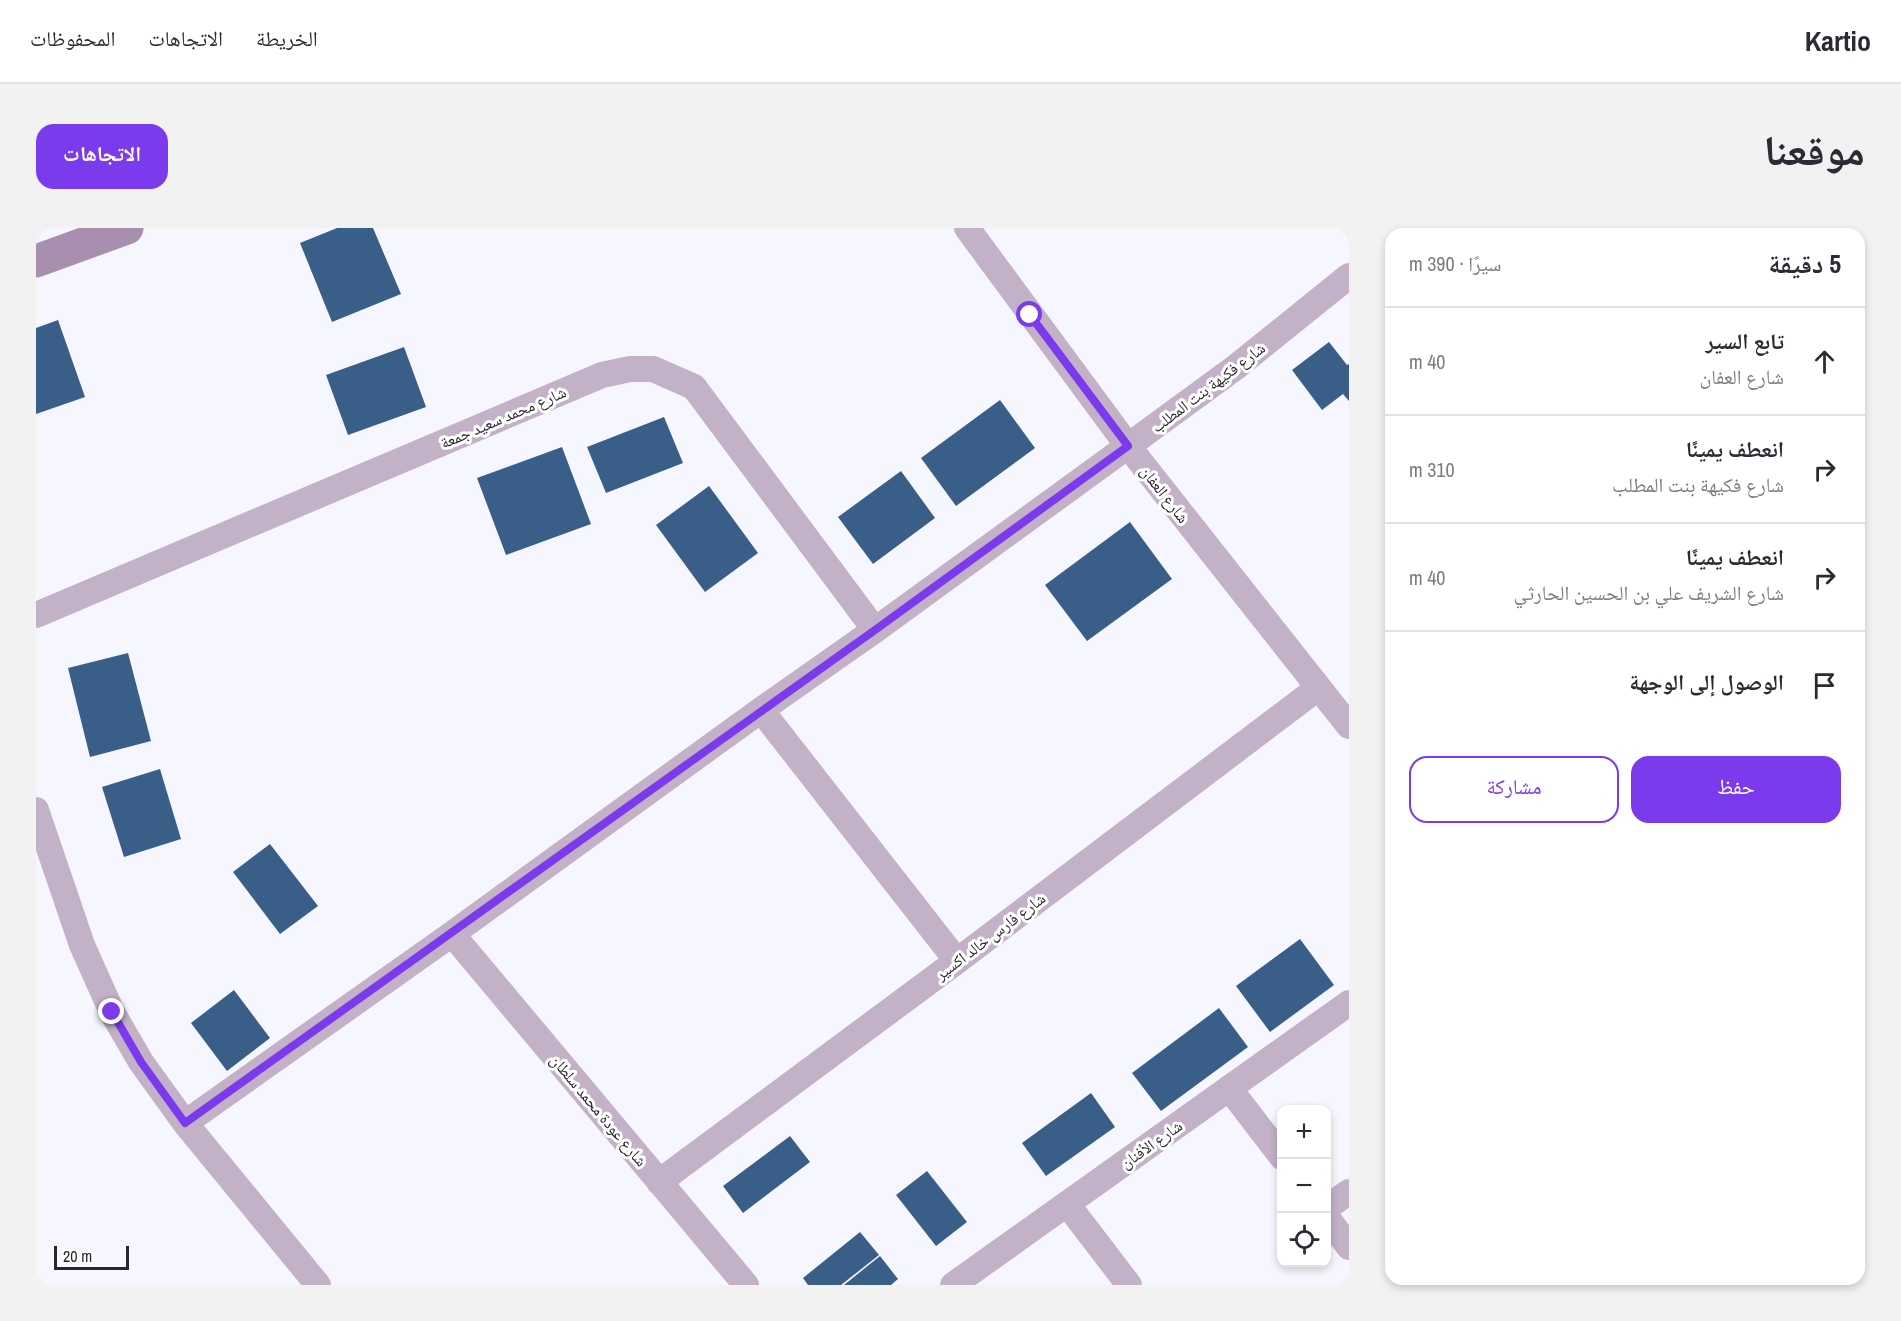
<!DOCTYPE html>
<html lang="ar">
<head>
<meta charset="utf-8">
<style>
	body { margin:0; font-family:"Archivo Narrow","Noto Naskh Arabic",sans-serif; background:#f2f2f3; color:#2b2b33; direction:rtl }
	.controls { position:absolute; right:18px; bottom:18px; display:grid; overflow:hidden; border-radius:12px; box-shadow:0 3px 9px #0003 }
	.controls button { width:54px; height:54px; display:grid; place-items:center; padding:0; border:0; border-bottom:2px solid #e1e1e2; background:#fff; color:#2b2b33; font:30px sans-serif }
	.scale { position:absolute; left:18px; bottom:15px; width:75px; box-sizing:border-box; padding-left:6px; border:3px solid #27272b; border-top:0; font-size:16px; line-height:21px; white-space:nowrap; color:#27272b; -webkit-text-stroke:4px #fff; paint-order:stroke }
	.stop { position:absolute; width:18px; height:18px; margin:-14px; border:4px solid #7c3aed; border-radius:50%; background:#fff }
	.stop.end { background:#7c3aed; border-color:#fff; box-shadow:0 2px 6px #0008 }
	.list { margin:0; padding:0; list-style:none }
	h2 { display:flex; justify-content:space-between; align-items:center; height:78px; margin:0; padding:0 24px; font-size:26px }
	h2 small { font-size:20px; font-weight:400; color:#7c7c81 }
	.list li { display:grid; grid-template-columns:39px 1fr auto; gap:18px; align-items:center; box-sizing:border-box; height:108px; padding:0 24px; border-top:2px solid #e1e1e2 }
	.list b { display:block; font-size:22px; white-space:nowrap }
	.list p { margin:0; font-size:20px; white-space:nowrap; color:#7c7c81 }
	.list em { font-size:20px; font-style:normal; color:#7c7c81 }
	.actions { display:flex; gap:12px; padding:18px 24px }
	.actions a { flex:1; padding:14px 0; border:2px solid #7c3aed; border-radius:18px; text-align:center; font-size:21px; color:#7c3aed }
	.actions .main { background:#7c3aed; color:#fff }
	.icon { flex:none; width:33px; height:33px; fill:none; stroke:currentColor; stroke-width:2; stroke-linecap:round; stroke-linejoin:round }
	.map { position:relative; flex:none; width:1313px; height:1057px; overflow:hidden; direction:ltr; border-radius:18px }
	header { display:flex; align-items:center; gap:36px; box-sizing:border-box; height:84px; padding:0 30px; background:#fff; border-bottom:2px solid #e1e1e2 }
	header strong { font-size:28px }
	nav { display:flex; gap:33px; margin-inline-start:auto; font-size:21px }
	.intro { display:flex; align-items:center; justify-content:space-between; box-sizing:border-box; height:144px; padding:0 36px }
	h1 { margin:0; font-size:42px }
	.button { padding:15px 27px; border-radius:18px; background:#7c3aed; color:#fff; font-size:21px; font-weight:700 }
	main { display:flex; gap:36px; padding:0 36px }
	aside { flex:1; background:#fff; border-radius:18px; box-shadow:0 3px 9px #0003 }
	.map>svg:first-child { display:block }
	.building { fill:#395e88 }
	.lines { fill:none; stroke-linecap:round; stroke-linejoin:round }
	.street { stroke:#c3b1c7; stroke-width:26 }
	.secondary { stroke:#a88faf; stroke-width:33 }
	.route { stroke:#7c3aed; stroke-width:8 }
	.labels { text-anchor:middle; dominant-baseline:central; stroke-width:6; stroke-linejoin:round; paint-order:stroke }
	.street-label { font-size:16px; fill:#27272b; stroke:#fff }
</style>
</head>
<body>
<header>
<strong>Kartio</strong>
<nav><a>الخريطة</a><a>الاتجاهات</a><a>المحفوظات</a></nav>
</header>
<div class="intro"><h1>موقعنا</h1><a class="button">الاتجاهات</a></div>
<main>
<aside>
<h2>5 دقيقة<small>سيرًا · 390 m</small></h2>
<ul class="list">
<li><svg class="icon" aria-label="ahead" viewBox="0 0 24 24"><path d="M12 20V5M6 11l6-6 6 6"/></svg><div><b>تابع السير</b><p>شارع العفان</p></div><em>40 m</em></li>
<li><svg class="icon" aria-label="right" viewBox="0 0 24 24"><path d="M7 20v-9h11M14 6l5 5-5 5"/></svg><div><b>انعطف يمينًا</b><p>شارع فكيهة بنت المطلب</p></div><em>310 m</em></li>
<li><svg class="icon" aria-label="right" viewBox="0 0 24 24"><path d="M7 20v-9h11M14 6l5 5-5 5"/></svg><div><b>انعطف يمينًا</b><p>شارع الشريف علي بن الحسين الحارثي</p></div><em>40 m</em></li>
<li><svg class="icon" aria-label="arrive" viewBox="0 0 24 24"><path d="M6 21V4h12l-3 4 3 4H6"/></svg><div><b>الوصول إلى الوجهة</b></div></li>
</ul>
<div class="actions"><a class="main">حفظ</a><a>مشاركة</a></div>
</aside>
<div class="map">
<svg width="1313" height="1057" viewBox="0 0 1313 1057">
	<rect width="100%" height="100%" fill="#f6f6fe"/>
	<path class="building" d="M301,0H337L365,66L296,94L264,15Z
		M22,92L49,169L0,186V100Z
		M1293,114L1311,137L1313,136V173L1307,166L1286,182L1256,142Z
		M368,119L390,179L312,207L290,147Z
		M964,172L999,220L920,278L885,230Z
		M628,189L647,235L570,265L551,219Z
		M526,219L555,296L470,327L441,250Z
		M865,243L899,290L837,336L802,289Z
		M673,258L722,325L669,364L620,297Z
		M1094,294L1136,351L1051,413L1009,357Z
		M92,425L115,513L54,529L32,440Z
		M124,541L145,611L88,629L66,559Z
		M234,616L282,678L244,706L197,644Z
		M1264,711L1298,757L1234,804L1200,758Z
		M198,762L234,810L191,843L155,795Z
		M1183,780L1212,819L1125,883L1096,845Z
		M1055,865L1079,899L1010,948L986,915Z
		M754,908L774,934L707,985L687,958Z
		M891,943L931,994L900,1018L860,967Z
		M824,1004L843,1027L805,1057H772L767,1050Z
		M844,1028L862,1051L855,1057H808Z"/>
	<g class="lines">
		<path class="street" d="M931,0L1092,218L1313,498
			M0,387L566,147L594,141H617L658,159L839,402
			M725,482L921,733
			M0,582L46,717L76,784L105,834L149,895L282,1057
			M416,706L710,1057
			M1193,860L1246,929
			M149,895L416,706L725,482L839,402L1092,218L1200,139L1313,48
			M623,954L921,733L1282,460
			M1031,976L1093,1057
			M1290,980L1313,964
			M1290,988L1313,1019
			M917,1057L1313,775"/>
		<path class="secondary" d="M0,33L91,0"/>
	</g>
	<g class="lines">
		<path class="route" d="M76,784L105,834L149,895L839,402L1092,218L994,87"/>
	</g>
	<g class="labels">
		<g class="street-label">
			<text transform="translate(1172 159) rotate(-37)">شارع فكيهة بنت المطلب</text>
			<text transform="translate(467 189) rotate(-23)">شارع محمد سعيد جمعة</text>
			<text transform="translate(1129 266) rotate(52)">شارع العفان</text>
			<text transform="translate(954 708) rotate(-37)">شارع فارس خالد اكسير</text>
			<text transform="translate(563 882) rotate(50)">شارع عودة محمد سلطان</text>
			<text transform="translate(1115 916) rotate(-35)">شارع الأفنان</text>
		</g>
	</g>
</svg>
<div class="controls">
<button>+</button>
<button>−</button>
<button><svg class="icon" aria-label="locate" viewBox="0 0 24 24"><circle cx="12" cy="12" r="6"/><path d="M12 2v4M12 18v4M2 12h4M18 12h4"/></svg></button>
</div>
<div class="scale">20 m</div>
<div class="stop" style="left:994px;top:87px"></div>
<div class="stop end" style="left:76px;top:784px"></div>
</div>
</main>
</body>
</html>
